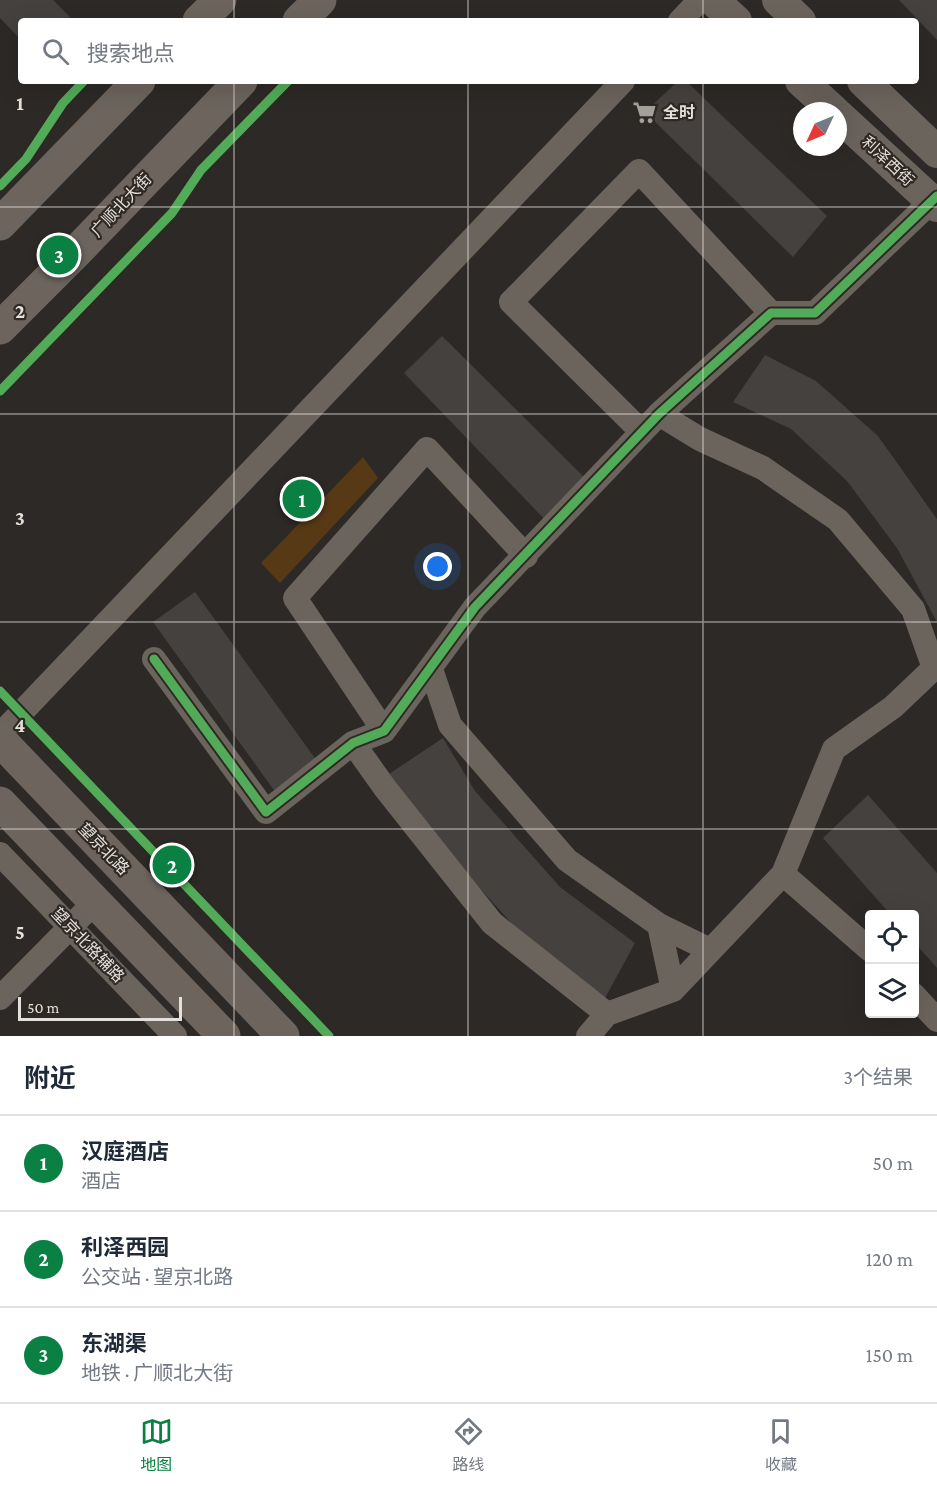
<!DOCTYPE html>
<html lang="zh">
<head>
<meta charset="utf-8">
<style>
	body { margin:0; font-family:"Crimson Pro","Noto Sans SC",serif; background:#f2f2f3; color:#1f2937 }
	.controls { position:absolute; right:18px; bottom:18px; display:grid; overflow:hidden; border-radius:6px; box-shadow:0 6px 24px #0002 }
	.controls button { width:54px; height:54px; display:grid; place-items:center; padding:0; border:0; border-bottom:2px solid #e0e1e3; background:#fff; color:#1f2937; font:30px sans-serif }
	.compass { position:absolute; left:793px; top:102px; width:54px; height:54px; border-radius:50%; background:#fff; box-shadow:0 6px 24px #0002; rotate:226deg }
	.scale { position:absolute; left:18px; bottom:15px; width:164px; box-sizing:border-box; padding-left:6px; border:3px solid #e4e0dc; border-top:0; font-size:16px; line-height:21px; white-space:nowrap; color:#e4e0dc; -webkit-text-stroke:4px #2f2923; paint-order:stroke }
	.you { position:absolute; left:438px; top:567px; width:21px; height:21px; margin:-15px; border:4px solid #fff; border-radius:50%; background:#1a73e8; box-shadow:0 0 0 9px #1a73e833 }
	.badge { display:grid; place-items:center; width:39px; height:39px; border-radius:50%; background:#0b8043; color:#fff; font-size:20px; font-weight:700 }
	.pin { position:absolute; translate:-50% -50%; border:3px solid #fff; box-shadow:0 2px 6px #0006 }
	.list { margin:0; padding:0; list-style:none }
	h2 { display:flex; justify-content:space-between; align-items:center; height:78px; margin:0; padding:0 24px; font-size:26px }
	h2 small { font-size:20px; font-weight:400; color:#747a83 }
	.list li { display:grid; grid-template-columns:39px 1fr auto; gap:18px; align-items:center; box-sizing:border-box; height:96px; padding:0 24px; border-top:2px solid #e0e1e3 }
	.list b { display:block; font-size:22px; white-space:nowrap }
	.list p { margin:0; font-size:20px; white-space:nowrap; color:#747a83 }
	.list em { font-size:20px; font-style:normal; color:#747a83 }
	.icon { flex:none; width:33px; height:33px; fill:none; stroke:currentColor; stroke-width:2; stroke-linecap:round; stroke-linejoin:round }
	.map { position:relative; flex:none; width:937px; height:1036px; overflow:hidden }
	.search { position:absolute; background:#fff; box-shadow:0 6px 24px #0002; left:18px; right:18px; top:18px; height:66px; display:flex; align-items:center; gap:15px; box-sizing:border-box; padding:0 21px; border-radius:6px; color:#747a83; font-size:22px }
	.sheet { height:366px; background:#fff }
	nav { display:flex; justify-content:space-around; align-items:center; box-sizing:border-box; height:84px; border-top:2px solid #e0e1e3; background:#fff; font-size:16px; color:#747a83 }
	nav a { display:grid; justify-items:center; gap:3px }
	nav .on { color:#0b8043 }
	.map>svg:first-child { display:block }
	.green { fill:#583915 }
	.building { fill:#44413e }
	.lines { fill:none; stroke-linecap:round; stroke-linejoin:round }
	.minor { stroke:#6b645d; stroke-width:24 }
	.tertiary { stroke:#6b645d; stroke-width:32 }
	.primary { stroke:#6c645d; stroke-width:33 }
	.cycleway-casing { stroke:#2f2923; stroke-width:13 }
	.cycleway { stroke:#51ab58; stroke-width:9 }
	.grid { fill:none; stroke:#e4e0dc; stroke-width:1.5; stroke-opacity:0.55 }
	.labels { text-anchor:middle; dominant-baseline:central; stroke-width:4.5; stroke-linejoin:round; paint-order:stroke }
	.poi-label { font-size:16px; font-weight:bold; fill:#e4e0dc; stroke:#2f2923; text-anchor:start }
	.street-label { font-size:16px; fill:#e4e0dc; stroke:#2f2923 }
	.grid-label { font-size:20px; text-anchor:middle; font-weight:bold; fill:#e4e0dc; stroke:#2f2923; stroke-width:4.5; stroke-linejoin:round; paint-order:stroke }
</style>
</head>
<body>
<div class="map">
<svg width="937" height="1036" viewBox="0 0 937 1036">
	<rect width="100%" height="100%" fill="#2c2926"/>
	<path class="green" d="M363,457L378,478L280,583L261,563Z"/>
	<path class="building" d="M0,0H53L70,17L66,21H21V40L0,18Z
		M899,0H937V40Z
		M678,81H686L827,216L793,257L645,112Z
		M442,336L590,483L550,525L404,373Z
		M765,355L816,381L878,436L937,519V622L897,548L847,481L791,429L733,402Z
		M195,592L317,761L276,793L153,622Z
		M443,738L475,791L560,887L635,943L605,998L516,928L428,831L389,774Z
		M868,795L937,873V968L914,942V914H890L823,838Z"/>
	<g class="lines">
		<path class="minor" d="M680,21L700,0
			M659,414L700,439L763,468L838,520L913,609L934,668
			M642,432L511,302L639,171L771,313
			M154,659L266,812L353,743L384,731L475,607L659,414L771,313H815L937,196
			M431,669L450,725L567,860L659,925L673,990
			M384,731L295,598L427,449L526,556
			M0,735L623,81
			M353,743L385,788L492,923L607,1014
			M0,854L175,1036
			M783,874L870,950
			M659,925L710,950
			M914,995L937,1020
			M0,998L96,901
			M588,1036L607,1014L673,990L783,874L834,749L893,707L934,668H937"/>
		<path class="tertiary" d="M713,0L736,21
			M778,0L800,21
			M801,81L834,111
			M863,81L937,152
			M838,115L937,206"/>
		<path class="primary" d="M199,21L220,0
			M299,21L320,0
			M0,224L139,81
			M0,328L79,249L241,81
			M0,740L283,1036
			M0,803L224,1036"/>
		<defs>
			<path id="cycleway" d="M0,186L26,159L63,103L84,81
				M0,391L172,213L201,170L288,81
				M154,659L266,812L353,743L384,731L475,607L659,414L771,313H815L937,196
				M0,691L329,1036"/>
		</defs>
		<use href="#cycleway" class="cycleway-casing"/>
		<use href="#cycleway" class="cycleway"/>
	</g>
	<path class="grid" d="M234,0V21M468,0V21M703,0V21M234,81V1036M468,81V1036M703,81V1036M0,207H937M0,414H937M0,622H937M0,829H937"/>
	<defs>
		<symbol id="supermarket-bare" viewBox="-9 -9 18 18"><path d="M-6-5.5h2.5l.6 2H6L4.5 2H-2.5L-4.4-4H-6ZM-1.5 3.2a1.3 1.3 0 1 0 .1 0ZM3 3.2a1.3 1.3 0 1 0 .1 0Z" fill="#a4a09c" stroke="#2f2923" stroke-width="2.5" paint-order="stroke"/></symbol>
	</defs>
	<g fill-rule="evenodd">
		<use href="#supermarket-bare" x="628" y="96" width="33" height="33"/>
	</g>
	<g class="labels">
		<g class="poi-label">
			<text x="663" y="112">全时</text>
		</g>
		<g class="street-label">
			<text transform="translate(888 161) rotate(43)">利泽西街</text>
			<text transform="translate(121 205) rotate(-47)">广顺北大街</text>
			<text transform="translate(104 849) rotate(46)">望京北路</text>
			<text transform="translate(88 945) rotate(46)">望京北路辅路</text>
		</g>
	</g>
	<g class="grid-label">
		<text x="20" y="110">1</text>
		<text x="20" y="318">2</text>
		<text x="20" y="525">3</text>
		<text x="20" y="732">4</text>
		<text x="20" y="939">5</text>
	</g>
</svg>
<div class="controls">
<button><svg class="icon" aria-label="locate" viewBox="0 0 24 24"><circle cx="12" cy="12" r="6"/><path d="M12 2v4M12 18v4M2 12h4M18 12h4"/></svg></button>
<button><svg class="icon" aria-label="layers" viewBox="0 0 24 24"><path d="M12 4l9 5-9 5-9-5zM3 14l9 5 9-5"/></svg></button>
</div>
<svg class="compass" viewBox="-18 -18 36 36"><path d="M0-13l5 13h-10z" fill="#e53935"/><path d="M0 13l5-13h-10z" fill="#747a83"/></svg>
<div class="scale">50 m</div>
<div class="you"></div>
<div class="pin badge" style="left:302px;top:499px">1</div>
<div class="pin badge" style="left:172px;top:865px">2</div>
<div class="pin badge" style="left:59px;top:255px">3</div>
<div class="search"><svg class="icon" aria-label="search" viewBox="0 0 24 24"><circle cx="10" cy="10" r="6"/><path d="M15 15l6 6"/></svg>搜索地点</div>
</div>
<section class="sheet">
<h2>附近<small>3个结果</small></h2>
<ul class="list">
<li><span class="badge">1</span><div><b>汉庭酒店</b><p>酒店</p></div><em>50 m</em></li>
<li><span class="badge">2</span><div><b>利泽西园</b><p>公交站 · 望京北路</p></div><em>120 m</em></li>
<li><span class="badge">3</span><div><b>东湖渠</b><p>地铁 · 广顺北大街</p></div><em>150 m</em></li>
</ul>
</section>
<nav>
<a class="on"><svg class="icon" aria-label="map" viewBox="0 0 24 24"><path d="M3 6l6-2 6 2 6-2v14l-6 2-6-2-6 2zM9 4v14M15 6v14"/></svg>地图</a>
<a><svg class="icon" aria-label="directions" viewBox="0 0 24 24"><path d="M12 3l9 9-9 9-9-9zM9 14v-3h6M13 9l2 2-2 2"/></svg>路线</a>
<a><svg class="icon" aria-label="saved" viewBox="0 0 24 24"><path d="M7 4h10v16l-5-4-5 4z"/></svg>收藏</a>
</nav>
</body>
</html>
